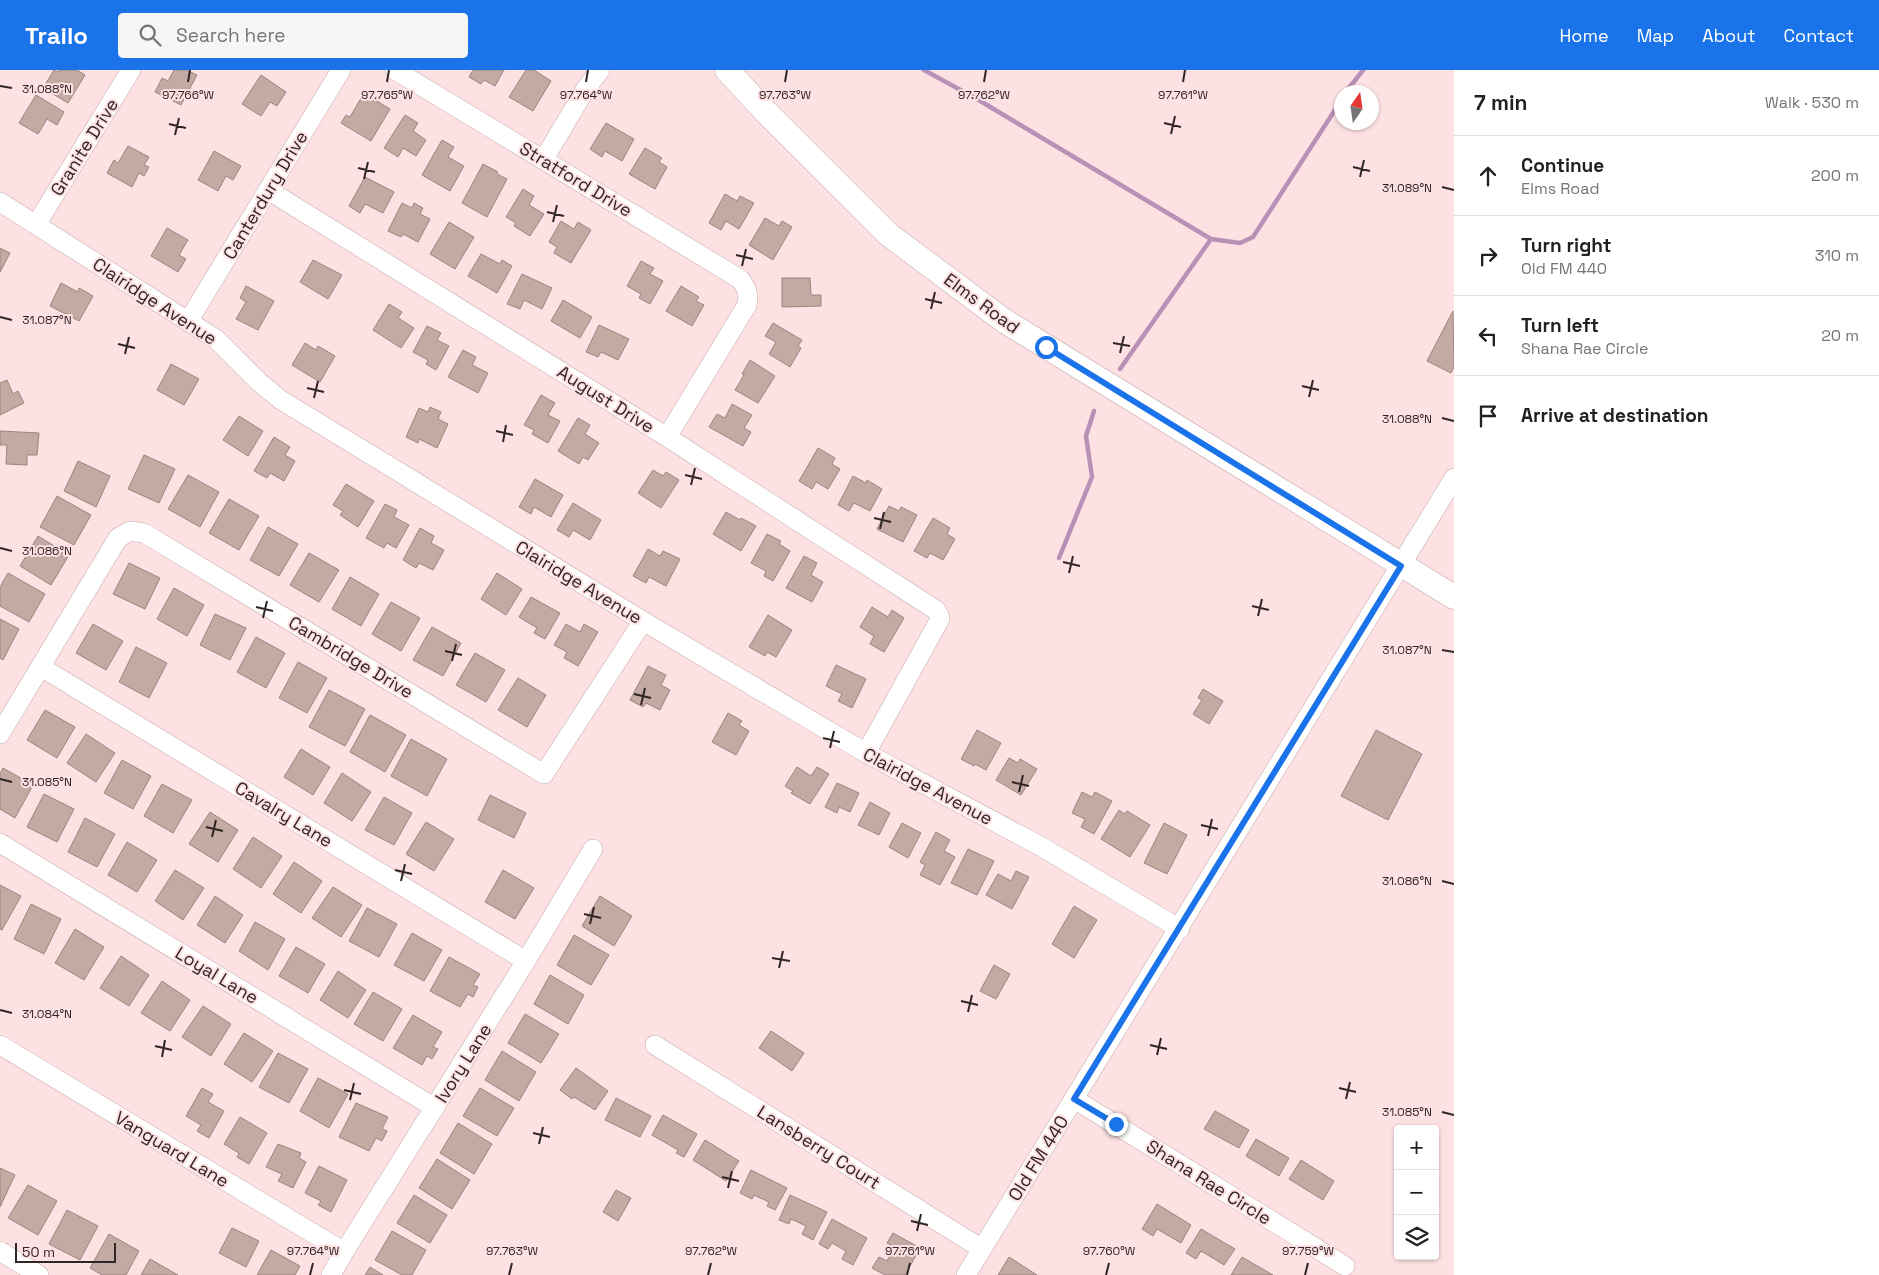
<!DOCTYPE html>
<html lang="en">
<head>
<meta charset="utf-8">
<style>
	body { margin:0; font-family:"Space Grotesk",sans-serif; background:#f6f6f6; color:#202124 }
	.controls { position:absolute; right:15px; bottom:15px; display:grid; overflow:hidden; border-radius:5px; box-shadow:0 1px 4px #0004 }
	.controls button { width:45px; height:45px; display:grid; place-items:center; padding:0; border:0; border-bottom:1px solid #e0e0e0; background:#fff; color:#202124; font:25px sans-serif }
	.compass { position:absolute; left:1334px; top:15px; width:45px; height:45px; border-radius:50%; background:#fff; box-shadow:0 1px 4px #0004; rotate:13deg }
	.scale { position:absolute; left:15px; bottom:12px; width:101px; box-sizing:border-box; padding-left:5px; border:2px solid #302626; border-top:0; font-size:14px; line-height:18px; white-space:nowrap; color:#302626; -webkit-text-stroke:4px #fee1e3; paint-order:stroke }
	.stop { position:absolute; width:15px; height:15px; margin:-11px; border:4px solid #1a73e8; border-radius:50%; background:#fff }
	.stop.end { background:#1a73e8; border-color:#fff; box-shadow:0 1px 5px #0008 }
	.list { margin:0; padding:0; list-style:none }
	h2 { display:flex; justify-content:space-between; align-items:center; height:65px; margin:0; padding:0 20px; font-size:21px }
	h2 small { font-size:16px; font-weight:400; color:#757577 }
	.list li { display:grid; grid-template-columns:32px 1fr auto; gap:15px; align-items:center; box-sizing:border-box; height:80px; padding:0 20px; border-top:1px solid #e0e0e0 }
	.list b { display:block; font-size:19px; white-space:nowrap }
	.list p { margin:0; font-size:16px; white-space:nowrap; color:#757577 }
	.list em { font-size:16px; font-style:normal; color:#757577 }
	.icon { flex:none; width:28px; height:28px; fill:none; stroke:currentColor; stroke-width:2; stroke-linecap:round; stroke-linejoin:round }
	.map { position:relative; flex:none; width:1454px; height:1205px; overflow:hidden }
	header { display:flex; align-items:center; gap:30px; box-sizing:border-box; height:70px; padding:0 25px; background:#1a73e8; color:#fff }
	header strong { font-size:24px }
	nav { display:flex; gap:28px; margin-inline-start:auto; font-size:18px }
	.search { width:350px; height:45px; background:#f6f6f6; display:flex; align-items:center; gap:12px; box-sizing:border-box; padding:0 18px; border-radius:5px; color:#757577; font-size:19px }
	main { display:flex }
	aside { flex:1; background:#fff }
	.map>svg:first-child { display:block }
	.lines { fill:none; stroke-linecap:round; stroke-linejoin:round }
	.stream { stroke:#b990b6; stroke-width:4.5 }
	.building { fill:#c3aaa3; stroke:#9d857e }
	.minor-casing { stroke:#c4a9ab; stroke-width:20 }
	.major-casing { stroke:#c4a9ab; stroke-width:25 }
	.minor { stroke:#fff; stroke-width:19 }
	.major { stroke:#fff; stroke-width:24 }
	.route { stroke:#1a73e8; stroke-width:6 }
	.ticks { fill:none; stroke:#302626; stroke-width:2 }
	.labels { text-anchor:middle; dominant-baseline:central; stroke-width:4; stroke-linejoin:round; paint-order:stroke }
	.street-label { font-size:18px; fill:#302626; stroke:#fee1e3 }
	.ticks-label { font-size:12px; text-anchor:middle; fill:#302626; stroke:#fee1e3; stroke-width:4; stroke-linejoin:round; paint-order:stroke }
</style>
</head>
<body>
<header>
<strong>Trailo</strong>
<div class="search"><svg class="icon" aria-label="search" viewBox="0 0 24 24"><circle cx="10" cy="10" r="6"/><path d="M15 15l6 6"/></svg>Search here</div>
<nav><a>Home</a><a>Map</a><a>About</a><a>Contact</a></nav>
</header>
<main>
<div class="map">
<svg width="1454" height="1205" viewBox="0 0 1454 1205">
	<rect width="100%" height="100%" fill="#fee1e3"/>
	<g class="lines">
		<path class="stream" d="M924,0L977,29L1211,169L1240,173L1253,167L1342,29
			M1346,22L1363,0
			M1120,299L1211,169
			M1059,488L1092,407L1086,366L1094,341"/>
	</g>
	<path class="building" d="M54,0L58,2L59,0H77L85,5L68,33L43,18Z
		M174,0H186L197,5L181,35L155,22L162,8L168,11Z
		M473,0H504L495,16L484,10L481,14L469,7Z
		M526,0H534L551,11L533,41L509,27Z
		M261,5L286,22L277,36L270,32L261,46L242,34Z
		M364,23L390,39L371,71L341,53L346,45L350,47Z
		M36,25L64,42L57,55L47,49L38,64L19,53Z
		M405,45L418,53L413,61L426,70L416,86L403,78L398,87L384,78Z
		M606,53L634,69L622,91L605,81L602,87L590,79Z
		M442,70L454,77L448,87L464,96L450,121L422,105Z
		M128,76L149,87L144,95L149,97L144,106L139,103L132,117L107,103L114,90L118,93Z
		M645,78L662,88L659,92L667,97L655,119L629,104Z
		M214,81L241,96L233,110L226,106L218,121L198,110Z
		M483,94L498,102L497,104L507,109L487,147L462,133Z
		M365,107L394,122L383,143L365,134L360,143L349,136Z
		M523,119L534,126L529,135L544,144L530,166L514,156L516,153L506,147Z
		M725,124L737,131L740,126L754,133L739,159L726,151L721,160L709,153Z
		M402,133L412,138L414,133L423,138L420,144L430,149L418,172L403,164L401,167L388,161Z
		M765,148L779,156L782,151L792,157L773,190L749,175Z
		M561,151L574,159L578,152L591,160L571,193L554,183L557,177L549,172Z
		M449,152L474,167L455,199L430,184Z
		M167,158L188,170L179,185L186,189L178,202L151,186Z
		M0,178L10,183L0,202Z
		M481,184L500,194L502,190L512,196L497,223L468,206Z
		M313,190L342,205L328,229L300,212Z
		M641,191L654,198L650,204L663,211L650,234L639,228L641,224L627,216Z
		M522,204L552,218L542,239L524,230L520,239L507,234Z
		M782,208H810L811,225H821V236L782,237Z
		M61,213L78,222L79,218L93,226L79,251L50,236Z
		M246,216L274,231L258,260L236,249L246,232L240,228Z
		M681,216L699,227L696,231L704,235L692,256L666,241Z
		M563,230L592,247L580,268L551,251Z
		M389,234L402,242L398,248L414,258L401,278L373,260Z
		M1453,241L1454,297L1451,303L1427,291Z
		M773,253L802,270L798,276L801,278L790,297L769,284L776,272L765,266Z
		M599,255L629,269L618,290L601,282L598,287L586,282Z
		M427,256L441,263L437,270L449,276L436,300L426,294L428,290L413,282Z
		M305,273L316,280L318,276L335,286L320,312L292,295Z
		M463,280L476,287L472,295L488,303L478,323L448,307Z
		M750,290L775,306L758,333L735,320L744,305L742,304Z
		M171,294L199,309L184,335L157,320Z
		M7,310L13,324L18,321L24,333L0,345V313Z
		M541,325L555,333L548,345L560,351L548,373L532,364L534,360L524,355Z
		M732,334L752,345L744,358L751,362L743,376L709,357L717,344L725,348Z
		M430,337L441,342L438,349L448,354L437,378L419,369L418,373L406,367L419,338L428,342Z
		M239,346L263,361L248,386L223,370Z
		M578,348L590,355L585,364L599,373L588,390L583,387L579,394L558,381Z
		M0,361L39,363L37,385H27V395L6,394L7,375H0Z
		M274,367L290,377L285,385L295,391L284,411L270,403L267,408L254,401Z
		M818,378L835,388L832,394L840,399L828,419L816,412L812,419L799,411Z
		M144,385L175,399L159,433L128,419Z
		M78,391L110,406L96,437L64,421Z
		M653,400L663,406L666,402L679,410L661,438L638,423Z
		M188,405L219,422L200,457L168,439Z
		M853,406L866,413L867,410L882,419L870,441L854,433L849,441L838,435Z
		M535,409L563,425L551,447L534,437L531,444L519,437Z
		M346,414L374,431L358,457L340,445L343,441L333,435Z
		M57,426L91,445L74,475L40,457Z
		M229,429L259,446L239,480L209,463Z
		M573,433L601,450L590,470L573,460L569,467L557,460Z
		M385,434L397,440L394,447L409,455L396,478L387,473L384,478L366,468Z
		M889,436L899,441L901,437L917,445L903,472L877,459Z
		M726,442L740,450L741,448L756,456L741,481L713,464Z
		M933,448L950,458L947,464L955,469L943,490L930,483L927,488L914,481Z
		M268,457L298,474L279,506L250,490Z
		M420,458L434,466L431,473L444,480L433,500L419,493L416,498L403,490Z
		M767,464L781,471L779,474L790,481L773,511L764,506L766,501L751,493Z
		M38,466L69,485L51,515L20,496Z
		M648,479L660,486L663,481L680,489L666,516L649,507L646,513L633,506Z
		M309,483L339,500L319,532L290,515Z
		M804,486L817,493L811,505L823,512L812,532L786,518Z
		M129,493L160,508L145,539L113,524Z
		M8,503L45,524L29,552L0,536V517Z
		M497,503L522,519L506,545L481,529Z
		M350,507L379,524L361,556L332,539Z
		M174,518L204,535L187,566L157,549Z
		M531,527L560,543L545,569L534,563L537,558L519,547Z
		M391,532L420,548L401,581L372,564Z
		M872,537L888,547L892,540L904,548L884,582L870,574L874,566L860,557Z
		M215,544L246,558L230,590L200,575Z
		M768,545L792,560L776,587L767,582L765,586L749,577Z
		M0,549L19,559L3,590L0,588Z
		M93,554L123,571L106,600L76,583Z
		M566,554L580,562L584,554L598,562L578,596L564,588L567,582L554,575Z
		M432,557L461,573L443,606L413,590Z
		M256,567L285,583L266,618L237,602Z
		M136,577L167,593L149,628L119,612Z
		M475,583L505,600L486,632L456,615Z
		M298,592L327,608L307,643L279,628Z
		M836,595L866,609L852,638L838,631L842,624L826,616Z
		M648,596L666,605L661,615L670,620L660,640L646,633L643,637L630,630Z
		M518,608L546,625L527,657L498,640Z
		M1203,619L1223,631L1209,654L1193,644L1202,630L1198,628Z
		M329,620L365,639L345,676L309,657Z
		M45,640L75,657L57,688L27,670Z
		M728,643L742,651L739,655L749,661L736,685L712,672Z
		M370,645L406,665L385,702L350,682Z
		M977,660L1001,673L986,700L975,694L974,696L961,689Z
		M1376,660L1422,684L1388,750L1341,726Z
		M86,664L115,683L96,712L67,693Z
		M411,669L447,689L427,726L391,706Z
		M301,679L330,697L313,725L284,707Z
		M1009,688L1018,693L1020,689L1037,699L1021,725L996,710Z
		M122,690L151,706L133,739L104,723Z
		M797,697L811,706L817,697L829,704L810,734L791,723L793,721L785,716Z
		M3,698L33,715L15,748L0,739V704Z
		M342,703L371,722L352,751L324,733Z
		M837,713L859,723L850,742L839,737L837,743L825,737Z
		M162,714L192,730L173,763L144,746Z
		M1082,722L1092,727L1095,722L1112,731L1094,764L1081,757L1085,749L1072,743Z
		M44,724L74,739L57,772L27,757Z
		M490,725L526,743L514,768L478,750Z
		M384,727L412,743L394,775L365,760Z
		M870,732L890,743L879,765L858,755Z
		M1119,740L1125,744L1127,741L1150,755L1130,787L1101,769Z
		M210,742L238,760L218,792L189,774Z
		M85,748L115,764L97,797L68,782Z
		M426,752L454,769L434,801L406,784Z
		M902,753L921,763L908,788L889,777Z
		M1164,753L1187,765L1167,804L1144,793Z
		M936,762L950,770L944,781L955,787L940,815L920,805L925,795L920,792Z
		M253,767L282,786L261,818L233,799Z
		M127,772L157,790L137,822L108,805Z
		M968,779L994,791L977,825L951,813Z
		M294,792L322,811L301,843L273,824Z
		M175,800L204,818L183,850L155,831Z
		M503,800L534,818L515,849L485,832Z
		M1016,801L1029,807L1012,839L986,825L998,804L1011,811Z
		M0,815L21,826L2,860L0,859Z
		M333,817L362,835L341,867L312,848Z
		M215,826L243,845L225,873L197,855Z
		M600,826L632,846L614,876L582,856Z
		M31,834L61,849L44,884L14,869Z
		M1074,836L1097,850L1074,888L1052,874Z
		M367,838L397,854L379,887L349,871Z
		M255,852L285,869L268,900L239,881Z
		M75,859L104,877L84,910L55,893Z
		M412,863L442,880L424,911L394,895Z
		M574,865L609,885L591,915L557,895Z
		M296,877L325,894L308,923L279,906Z
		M121,886L149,905L129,936L100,918Z
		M449,887L480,904L473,915L478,917L473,927L468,924L460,937L430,921Z
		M994,895L1010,904L996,929L980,921Z
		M338,901L366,920L348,948L320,930Z
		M550,905L584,925L568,954L534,934Z
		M162,911L190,930L170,961L141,943Z
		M373,922L402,939L383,971L354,954Z
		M203,936L231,954L211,986L182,967Z
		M525,944L559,964L541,993L508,973Z
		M413,945L442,962L433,977L438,979L432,989L427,986L422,995L393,978Z
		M771,961L804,983L792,1001L759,978Z
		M244,963L273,981L252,1012L224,994Z
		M502,981L536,1002L519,1031L485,1010Z
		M278,983L308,999L289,1033L259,1017Z
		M576,998L608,1021L595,1040L574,1027L572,1029L560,1020Z
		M318,1008L348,1024L329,1058L300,1041Z
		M202,1018L213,1024L208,1032L224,1041L209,1068L197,1061L201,1055L186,1046Z
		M480,1018L514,1038L497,1066L463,1046Z
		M616,1028L651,1046L640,1067L605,1050Z
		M356,1033L388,1047L382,1059L387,1061L382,1071L376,1068L369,1081L339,1067Z
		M1215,1041L1249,1060L1239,1078L1204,1059Z
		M663,1045L697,1064L684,1087L676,1083L678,1080L652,1065Z
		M240,1047L267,1063L249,1094L237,1087L239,1083L224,1074Z
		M458,1053L492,1074L474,1104L440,1083Z
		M1256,1069L1289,1088L1279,1106L1246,1086Z
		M705,1070L739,1091L726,1111L693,1090Z
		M278,1074L301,1083L299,1088L306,1092L293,1118L278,1111L282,1104L266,1097Z
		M437,1089L470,1110L452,1139L419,1118Z
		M1301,1090L1334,1111L1323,1130L1289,1109Z
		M319,1096L347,1110L331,1142L318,1135L321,1131L305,1123Z
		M0,1098L15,1105L0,1137Z
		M751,1100L787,1118L775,1140L767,1136L769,1132L754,1125L752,1129L740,1123Z
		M28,1115L57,1131L38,1165L8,1148Z
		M616,1120L631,1128L618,1151L603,1142Z
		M414,1125L447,1145L430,1173L397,1153Z
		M790,1125L827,1142L813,1170L802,1164L806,1156L791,1149L789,1154L779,1150Z
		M1157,1134L1191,1155L1181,1173L1157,1159L1153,1166L1142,1159Z
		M67,1140L98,1156L80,1190L49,1174Z
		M832,1149L867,1168L853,1195L842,1189L846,1181L832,1173L828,1179L819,1174Z
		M232,1158L259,1171L246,1197L219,1183Z
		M1201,1159L1235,1179L1224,1195L1201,1181L1196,1189L1186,1183Z
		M392,1161L426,1180L412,1205H402L375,1190Z
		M893,1163L920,1178L905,1205H885L872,1198L879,1187L887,1191L894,1177L887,1173Z
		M109,1164L139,1181L126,1205H102L90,1198Z
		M271,1180L300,1196L295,1205H257Z
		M1009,1187L1037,1205H998Z
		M1242,1187L1273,1205H1231Z
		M150,1189L178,1205H141Z
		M370,1197L383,1205H365Z"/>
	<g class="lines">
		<defs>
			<path id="minor" d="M395,0L740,209C747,218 749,224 747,235L667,367
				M544,89L585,20L600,0
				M268,120L667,367L936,540L939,545L940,549L866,683
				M0,132L216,269L259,312L281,330L643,551L866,683L1042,777L1180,859
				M36,155L131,0
				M189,250L341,0
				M41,597L526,891
				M0,664L118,468L130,461L144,463L544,704L643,551
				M0,773L435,1038
				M0,975L344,1182
				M655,975L982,1179
				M1074,1029L1345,1196
				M0,1181L39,1205
				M331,1205L344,1182L526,891L593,779
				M966,1205L1454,408"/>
			<path id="major" d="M727,0L766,42L888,164L1003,250L1454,527"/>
		</defs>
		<use href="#minor" class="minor-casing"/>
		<use href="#major" class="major-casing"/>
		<use href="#minor" class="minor"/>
		<use href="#major" class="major"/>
	</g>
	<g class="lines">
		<path class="route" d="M1046,277L1401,496L1074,1029L1116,1054"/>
	</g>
	<path class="ticks" d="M188,12L190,0M387,12L389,0M586,12L588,0M785,12L787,0M984,12L986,0M1183,12L1185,0M0,16L12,18M1164,53L1181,57M169,54L186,58M1171,64L1175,46M175,65L179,48M1353,97L1370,101M358,98L375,102M1360,107L1364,90M364,109L368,92M1442,117L1454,120M547,142L564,146M553,152L557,135M736,185L753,189M742,196L746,179M925,229L942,233M931,239L935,222M0,247L12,250M1113,273L1130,276M118,274L135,278M1120,283L1124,266M125,284L129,267M1302,316L1319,320M307,318L324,322M1309,327L1313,310M314,328L318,311M1442,348L1454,351M496,361L513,365M503,372L506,355M685,405L702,409M691,415L695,398M874,448L891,452M880,459L884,442M0,478L12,481M1063,492L1080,496M1069,503L1073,486M1252,536L1269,540M256,537L273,541M1258,546L1262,529M263,548L267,531M1442,580L1454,582M445,581L462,585M452,591L456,574M634,624L651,628M641,635L645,618M823,668L840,672M830,678L834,661M0,709L12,712M1012,712L1029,716M1019,722L1023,705M1201,755L1218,759M206,757L223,761M1208,766L1212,749M212,767L216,750M395,800L412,804M401,811L405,794M1442,811L1454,814M584,844L601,848M590,854L594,837M772,888L790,891M779,898L783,881M961,931L978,935M0,940L12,943M968,942L972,925M1150,975L1167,979M155,976L172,980M1157,985L1161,968M162,987L165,970M1339,1018L1356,1022M344,1020L361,1024M1346,1029L1350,1012M350,1030L354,1013M1442,1042L1454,1045M533,1063L550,1067M539,1074L543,1057M722,1107L739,1111M728,1118L732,1101M911,1151L928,1155M917,1161L921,1144M310,1205L313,1193M509,1205L512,1193M708,1205L711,1193M907,1205L910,1193M1106,1205L1109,1193M1305,1205L1308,1193"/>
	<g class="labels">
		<g class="street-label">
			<text transform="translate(84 77) rotate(-58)">Granite Drive</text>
			<text transform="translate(576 109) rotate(31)">Stratford Drive</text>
			<text transform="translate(265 125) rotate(-59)">Canterdury Drive</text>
			<text transform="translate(155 231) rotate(33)">Clairidge Avenue</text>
			<text transform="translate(982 233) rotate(36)">Elms Road</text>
			<text transform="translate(606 329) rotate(32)">August Drive</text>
			<text transform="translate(579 512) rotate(31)">Clairidge Avenue</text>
			<text transform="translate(351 587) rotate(31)">Cambridge Drive</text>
			<text transform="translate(928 716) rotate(28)">Clairidge Avenue</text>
			<text transform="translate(284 744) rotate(31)">Cavalry Lane</text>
			<text transform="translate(217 905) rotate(31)">Loyal Lane</text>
			<text transform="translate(463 993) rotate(-58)">Ivory Lane</text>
			<text transform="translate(819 1077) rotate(32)">Lansberry Court</text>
			<text transform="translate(172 1079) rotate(31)">Vanguard Lane</text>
			<text transform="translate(1038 1088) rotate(-58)">Old FM 440</text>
			<text transform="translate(1209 1112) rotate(32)">Shana Rae Circle</text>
		</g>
	</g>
	<g class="ticks-label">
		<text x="47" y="23">31.088°N</text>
		<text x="188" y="29">97.766°W</text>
		<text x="387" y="29">97.765°W</text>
		<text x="586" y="29">97.764°W</text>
		<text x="785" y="29">97.763°W</text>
		<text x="984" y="29">97.762°W</text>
		<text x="1183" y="29">97.761°W</text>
		<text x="1407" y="122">31.089°N</text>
		<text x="47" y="254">31.087°N</text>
		<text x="1407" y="353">31.088°N</text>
		<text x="47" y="485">31.086°N</text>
		<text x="1407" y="584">31.087°N</text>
		<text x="47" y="716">31.085°N</text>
		<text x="1407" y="815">31.086°N</text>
		<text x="47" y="948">31.084°N</text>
		<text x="1407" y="1046">31.085°N</text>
		<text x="313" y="1185">97.764°W</text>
		<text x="512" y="1185">97.763°W</text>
		<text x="711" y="1185">97.762°W</text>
		<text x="910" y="1185">97.761°W</text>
		<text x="1109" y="1185">97.760°W</text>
		<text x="1308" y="1185">97.759°W</text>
	</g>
</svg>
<div class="controls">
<button>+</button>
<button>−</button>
<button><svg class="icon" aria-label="layers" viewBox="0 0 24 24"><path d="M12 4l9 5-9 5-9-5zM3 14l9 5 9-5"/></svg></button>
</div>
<svg class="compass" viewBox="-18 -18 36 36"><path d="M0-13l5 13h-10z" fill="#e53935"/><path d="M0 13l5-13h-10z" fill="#757577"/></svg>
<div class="scale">50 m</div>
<div class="stop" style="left:1046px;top:277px"></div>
<div class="stop end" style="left:1116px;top:1054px"></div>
</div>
<aside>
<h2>7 min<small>Walk · 530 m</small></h2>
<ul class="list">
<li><svg class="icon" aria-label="ahead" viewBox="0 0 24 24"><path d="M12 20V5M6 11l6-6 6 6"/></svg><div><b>Continue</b><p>Elms Road</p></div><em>200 m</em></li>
<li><svg class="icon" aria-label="right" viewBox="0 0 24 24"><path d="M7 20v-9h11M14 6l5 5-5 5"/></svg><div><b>Turn right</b><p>Old FM 440</p></div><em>310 m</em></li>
<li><svg class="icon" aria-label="left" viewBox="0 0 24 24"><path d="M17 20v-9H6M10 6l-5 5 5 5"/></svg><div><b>Turn left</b><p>Shana Rae Circle</p></div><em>20 m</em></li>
<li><svg class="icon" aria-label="arrive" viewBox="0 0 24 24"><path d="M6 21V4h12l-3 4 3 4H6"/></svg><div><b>Arrive at destination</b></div></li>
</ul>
</aside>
</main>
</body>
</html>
